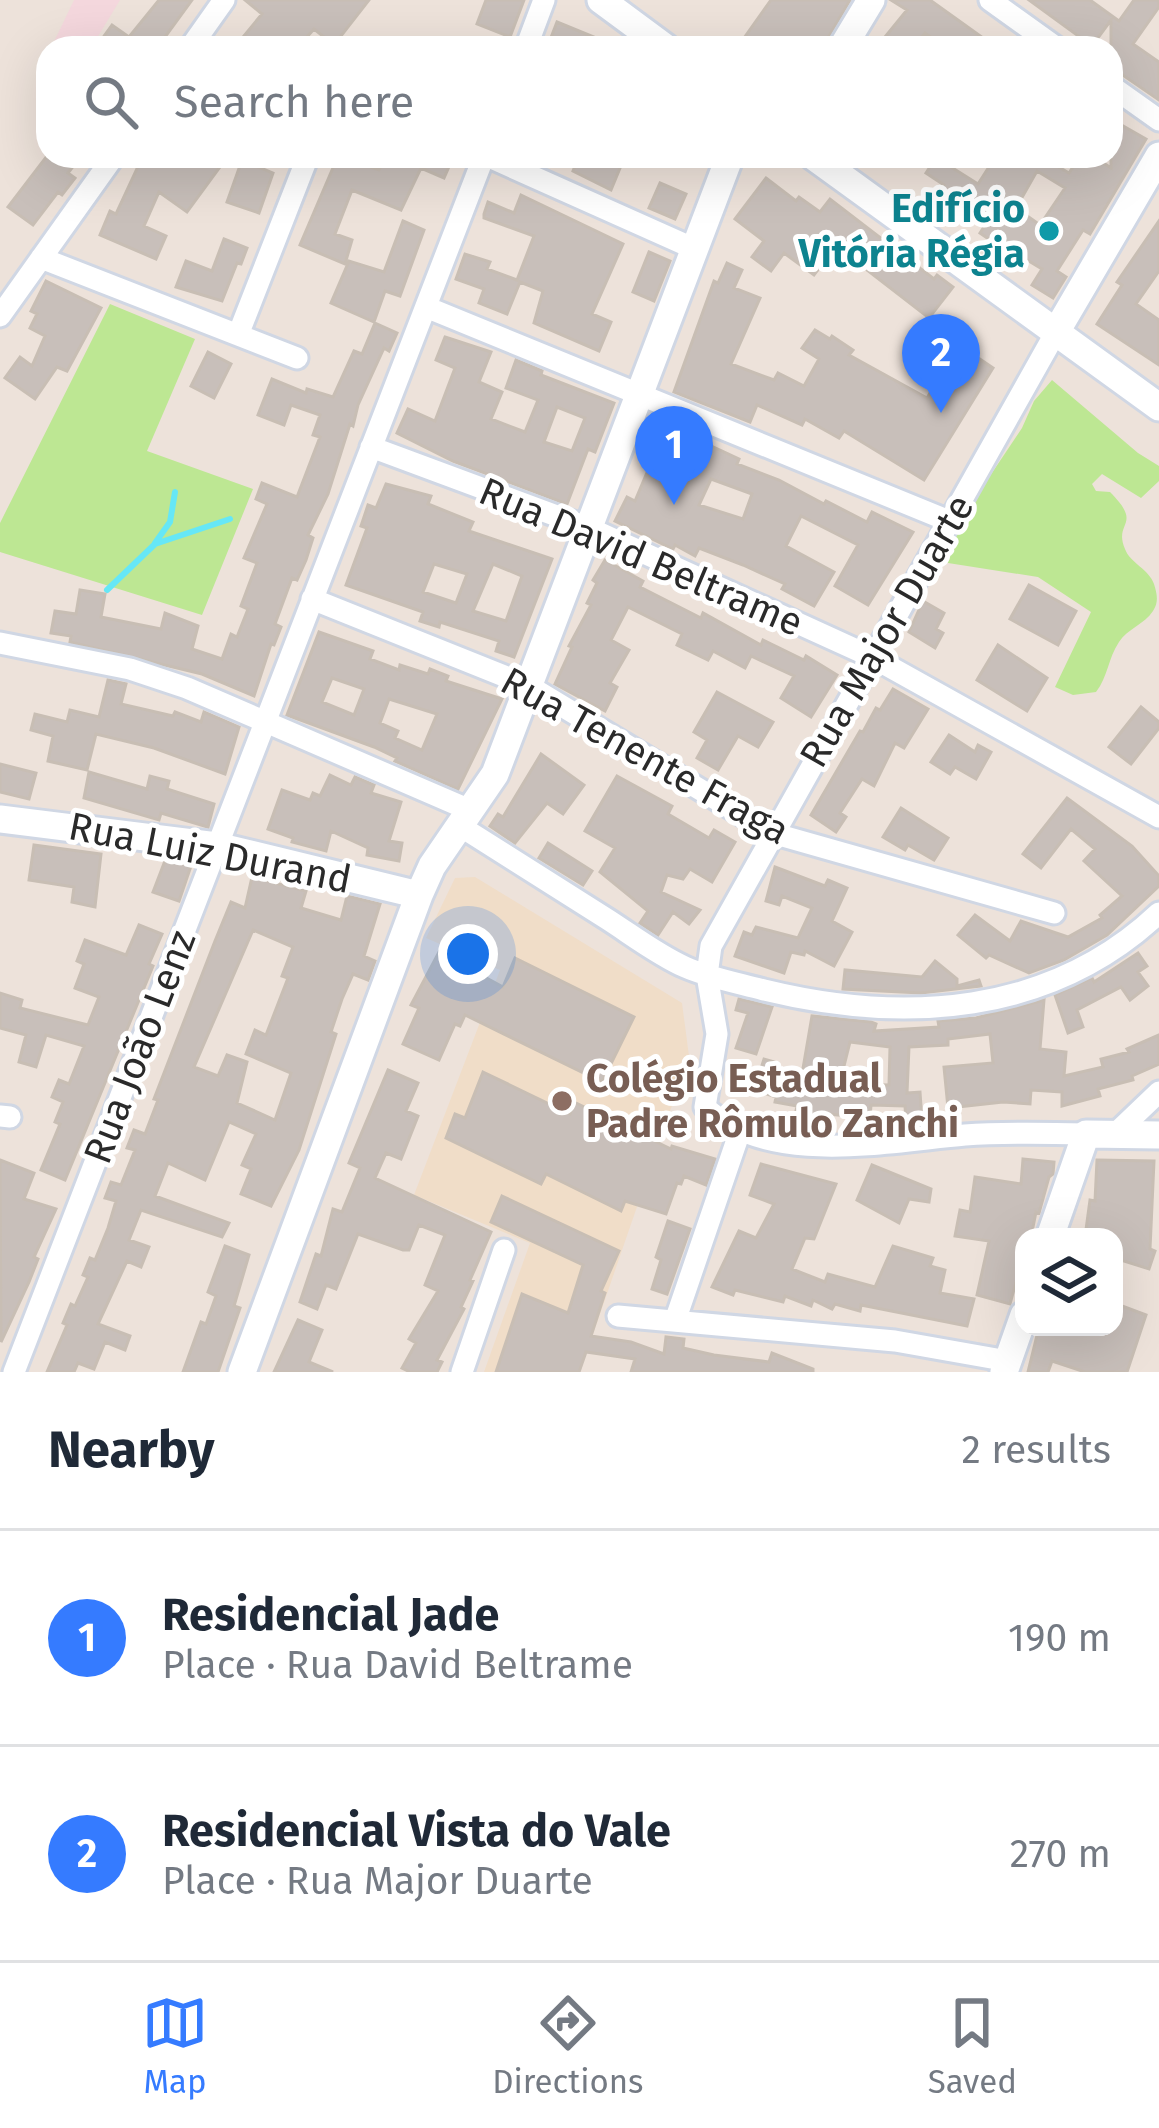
<!DOCTYPE html>
<html lang="en">
<head>
<meta charset="utf-8">
<style>
	body { margin:0; font-family:"Fira Sans",sans-serif; background:#f6f6f7; color:#1f2937 }
	.controls { position:absolute; right:36px; bottom:36px; display:grid; overflow:hidden; border-radius:24px; box-shadow:0 12px 48px #0002 }
	.controls button { width:108px; height:108px; display:grid; place-items:center; padding:0; border:0; border-bottom:3px solid #e0e1e3; background:#fff; color:#1f2937; font:60px sans-serif }
	.you { position:absolute; left:468px; top:954px; width:42px; height:42px; margin:-30px; border:9px solid #fff; border-radius:50%; background:#1a73e8; box-shadow:0 0 0 18px #1a73e833 }
	.badge { display:grid; place-items:center; width:78px; height:78px; border-radius:50%; background:#357bff; color:#fff; font-size:39px; font-weight:700 }
	.pin { position:absolute; translate:-50% -99px; filter:drop-shadow(0 3px 6px #0008) }
	.pin::after { content:''; position:absolute; top:63px; width:42px; height:36px; background:inherit; clip-path:polygon(0 0,100% 0,50% 100%) }
	.list { margin:0; padding:0; list-style:none }
	h2 { display:flex; justify-content:space-between; align-items:center; height:156px; margin:0; padding:0 48px; font-size:51px }
	h2 small { font-size:39px; font-weight:400; color:#747a83 }
	.list li { display:grid; grid-template-columns:78px 1fr auto; gap:36px; align-items:center; box-sizing:border-box; height:216px; padding:0 48px; border-top:3px solid #e0e1e3 }
	.list b { display:block; font-size:45px; white-space:nowrap }
	.list p { margin:0; font-size:39px; white-space:nowrap; color:#747a83 }
	.list em { font-size:39px; font-style:normal; color:#747a83 }
	.icon { flex:none; width:66px; height:66px; fill:none; stroke:currentColor; stroke-width:2; stroke-linecap:round; stroke-linejoin:round }
	.map { position:relative; flex:none; width:1159px; height:1372px; overflow:hidden }
	.search { position:absolute; background:#fff; box-shadow:0 12px 48px #0002; left:36px; right:36px; top:36px; height:132px; display:flex; align-items:center; gap:30px; box-sizing:border-box; padding:0 42px; border-radius:36px; color:#747a83; font-size:45px }
	.sheet { height:588px; background:#fff }
	nav { display:flex; justify-content:space-around; align-items:center; box-sizing:border-box; height:168px; border-top:3px solid #e0e1e3; background:#fff; font-size:33px; color:#747a83 }
	nav a { display:grid; justify-items:center; gap:6px }
	nav .on { color:#357bff }
	.map>svg:first-child { display:block }
	.education { fill:#f0ddc8 }
	.medical { fill:#f4d7dd }
	.green { fill:#bde793 }
	.lines { fill:none; stroke-linecap:round; stroke-linejoin:round }
	.stream { stroke:#66e7f6; stroke-width:6 }
	.building { fill:#c8bfba; stroke:#c8beb4; stroke-width:3; fill-rule:evenodd }
	.street-casing { stroke:#d0d7e4; stroke-width:27 }
	.secondary-casing { stroke:#d0d7e4; stroke-width:33 }
	.street { stroke:#fff; stroke-width:21 }
	.secondary { stroke:#fff; stroke-width:27 }
	.culture-dot { fill:#0f9aa8; stroke:#fff; stroke-width:4.5 }
	.education-dot { fill:#8d6e63; stroke:#fff; stroke-width:4.5 }
	.labels { text-anchor:middle; dominant-baseline:central; stroke-width:10; stroke-linejoin:round; paint-order:stroke }
	.culture-label { font-size:39px; font-weight:bold; fill:#0d838f; stroke:#fff; text-anchor:end }
	.street-label { font-size:39px; fill:#2a2a2a; stroke:#fff }
	.education-label { font-size:39px; font-weight:bold; fill:#785e54; stroke:#fff; text-anchor:start }
</style>
</head>
<body>
<div class="map">
<svg width="1159" height="1372" viewBox="0 0 1159 1372">
	<rect width="100%" height="100%" fill="#ede2da"/>
	<path class="education" d="M475,877L682,1003L689,1056L580,1372H484L530,1243L414,1195L500,970L426,938L455,878Z"/>
	<path class="medical" d="M74,0H120L94,43L99,48H51Z"/>
	<path class="green" d="M110,304L195,339L147,451L253,489L202,615L0,552V523Z
		M1052,380L1138,453L1159,466V481L1141,498L1102,474L1092,484L1096,491L1110,492C1144,526 1113,521 1125,549C1130,563 1149,569 1154,584C1157,594 1159,602 1153,611C1145,624 1127,629 1119,642C1108,658 1108,677 1096,692L1073,695L1055,687L1091,612L1038,577L948,563L939,552L1022,428L1034,401Z"/>
	<g class="lines">
		<path class="stream" d="M155,543L170,522L175,492
			M107,590L155,544L230,519"/>
	</g>
	<path class="building" d="M159,0H192L157,48H107L99,43L112,25L129,37Z
		M245,0H369L334,45L314,29L297,48H234L262,14Z
		M486,0H524L510,37L477,24Z
		M771,0H850L822,48H737Z
		M891,0H930L997,48H946L925,33L913,48H876L907,10Z
		M1029,0H1090L1119,21L1134,0H1159V7L1133,44L1159,62V100L1111,67V20L1092,46Z
		M557,22L594,37L589,48H547Z
		M1111,119L1146,139L1090,234L1083,230L1057,271L1066,277L1053,298L1032,285L1042,269L1014,252L1012,255L980,233L989,219L960,200L948,219L929,207L944,185L926,173L937,156H958L951,167L978,184L996,156H1047L1045,159L1069,173L1080,156H1093L1111,168ZM1037,171L1065,188L1040,225L1016,208Z
		M47,156H81L68,173L75,178L62,195L58,192L33,225L8,207Z
		M152,156H228L187,212L159,192L144,226L166,236L156,259L100,235L110,211L116,214L141,160L149,164Z
		M338,156L379,170L386,156H450L451,162L444,178L421,168L401,210L352,190L335,234L352,240L345,264L300,245Z
		M579,156H625L611,190L573,171Z
		M242,160L273,173L259,213L227,202Z
		M766,178L796,201L799,197L820,212L830,199L934,279L937,275L953,287L929,318L836,246L814,275L784,253L771,271L752,257L764,241L735,219Z
		M660,183L686,194L675,219L649,208Z
		M521,195L623,244L592,314L611,322L599,351L534,323L543,291L520,282L507,314L479,303L484,289L456,279L465,254L490,262L487,269L517,280L534,236L484,218V214L488,202L514,213Z
		M403,221L424,230L400,296L385,291L374,322L331,303L349,261L384,272Z
		M1159,221V271L1136,304L1159,320V365L1097,324L1122,285L1117,282Z
		M224,239L247,248L241,264L237,263L222,301L176,287L186,261L212,271Z
		M649,252L670,261L654,301L633,292Z
		M727,263L742,270L734,288L760,298L731,364L774,380L778,373L804,386L819,359L802,348L815,330L830,339L832,336L853,350L849,355L927,398L959,345L993,368L924,480L844,431L839,438L805,419L802,425L757,405L750,422L674,392L714,281L718,283Z
		M46,281L101,308L67,371L57,367L35,399L5,378L20,357L32,366L45,336L30,328L37,314L31,311Z
		M375,323L397,333L389,351L384,348L358,405L353,426L350,424L328,494L308,535L313,538L306,560L297,580L292,578L275,624L281,627L274,645L271,644L254,696L202,674L70,642L71,636L51,633L55,611L76,614L80,590L105,594L101,617L161,629L165,613L198,626L192,649L222,659L231,634L237,637L248,609L241,606L257,563L244,558L267,504L256,499L262,483L297,497L320,437L313,435L320,415L291,405L284,425L258,415L272,379L306,393L307,389L333,397L354,351L362,354Z
		M445,337L491,352L479,382L502,392L491,419L525,432L538,400L506,388L516,360L542,371L541,375L614,403L595,452L588,449L567,504L453,461L397,433L408,409L435,421L455,368L436,360ZM557,407L585,418L572,451L544,442Z
		M208,352L231,364L214,398L191,386Z
		M662,423L739,459L737,464L779,480L824,504L826,501L867,522L872,512L913,532L868,605L835,586L858,545L801,516L786,546L834,572L814,606L782,589L785,584L743,565L699,548L695,556L675,545L673,549L615,521L627,497L635,501L659,444L654,441ZM711,479L752,494L743,519L699,505Z
		M386,484L431,496L428,504L473,522L469,531L552,559L514,657L496,651L499,641L440,622L439,627L420,621L423,612L346,585L367,528L361,526L368,505L376,508ZM434,564L467,574L456,603L423,592ZM493,564L522,576L506,621L473,611Z
		M605,560L643,581L640,587L701,618L703,613L761,645L763,640L804,660L806,656L837,675L811,717L781,698L794,676L751,656L745,668L713,651L708,660L677,645L682,634L628,607L611,640L629,650L610,683L617,687L605,711L555,684L572,647L569,646L591,605L587,603L597,583L593,580Z
		M1029,585L1076,611L1058,645L1010,619Z
		M923,601L944,613L936,629L943,633L935,648L909,632Z
		M319,632L373,651L370,659L399,670L400,665L428,674L430,669L448,676L446,681L502,699L458,789L395,761L397,758L374,747L287,715ZM332,678L364,689L354,715L322,702ZM389,699L437,714L422,750L395,738L398,731L380,723Z
		M998,645L1047,678L1027,711L977,680Z
		M108,680L126,684L121,704L173,716L175,712L201,722L204,712L239,727L225,774L154,748L96,734L87,770L48,761L53,736L31,730L35,714L67,722L70,710L99,717Z
		M893,689L928,709L904,748L895,743L874,786L862,779L840,813L846,817L836,832L811,815L860,731L863,732L876,708L880,710Z
		M717,692L773,722L758,747L738,736L718,770L697,758L707,740L694,732Z
		M1141,707L1159,722V728L1131,764L1109,747Z
		M949,735L975,752L978,745L991,752L976,779L955,767L950,774L931,762Z
		M541,754L584,785L563,814L547,803L515,843L490,826L498,814L503,817Z
		M0,764L36,773L29,799L0,792Z
		M89,772L147,789L150,776L169,781L167,789L214,804L208,827L161,813L159,820L84,798Z
		M330,775L351,785L355,777L374,785L371,793L401,802L389,841L402,843L399,861L367,855L368,848L331,831L326,851L292,842L293,838L268,829L282,790L310,800L313,793L320,796Z
		M617,776L672,806L668,814L709,838L714,830L735,842L712,882L690,869L683,879L667,875L661,892L700,910L689,924L673,912L658,935L640,923L648,911L600,872L615,848L585,831Z
		M1067,798L1132,846L1159,876V886L1107,935L1064,960L1029,973L989,955L986,958L958,935L975,915L1010,941L1021,921L1068,937L1102,918L1100,915L1122,896L1084,861L1095,849L1071,829L1041,868L1023,854Z
		M901,808L948,838L934,860L908,845L905,850L883,837Z
		M548,843L592,871L583,885L539,858Z
		M34,845L101,854L95,907L72,902L74,887L29,880Z
		M166,858L191,866L179,901L153,892Z
		M775,867L825,886L828,880L847,888L832,921L852,932L834,966L805,951L804,955L791,952L784,973L735,956L744,932L752,935L756,927L798,938L812,908L782,896L779,905L766,901Z
		M252,877L306,891L301,908L341,920L347,896L380,904L364,956L375,961L368,980L353,974L342,999L331,1032L336,1034L299,1150L271,1206L241,1194L251,1169L242,1165L256,1134L229,1122L205,1180L168,1163L155,1196L229,1223L222,1237L141,1210L129,1240L149,1247L141,1267L127,1261L98,1324L130,1336L125,1350L105,1342L94,1369L78,1363L74,1372H47L67,1325L63,1323L71,1304L75,1306L88,1277L83,1275L90,1258L95,1260L108,1228L116,1201L105,1198L111,1182L121,1185L135,1150L127,1148L134,1130L145,1134L158,1100L154,1099L215,941L231,902L245,908ZM253,930L293,947L282,976L288,978L266,1035L255,1030L246,1054L291,1073L275,1120L237,1103L247,1062L227,1055L218,1076L194,1067Z
		M139,925L162,934L149,964L153,966L65,1180L41,1170L60,1124L55,1122L63,1102L52,1097L59,1080L69,1084L84,1046L46,1035L36,1067L19,1062L26,1035L0,1028V993L22,1000L20,1008L88,1025L99,997L75,988L84,964L77,961L85,940L126,955Z
		M439,952L503,987L515,958L634,1017L602,1082L465,1015L460,1026L455,1024L439,1060L403,1044L419,1008L411,1005Z
		M1138,953L1147,966L1138,972L1148,986L1130,1000L1121,987L1077,1010L1083,1027L1068,1033L1055,995L1092,978L1094,982Z
		M935,961L957,979V986L979,980L981,986L921,993L843,989L845,970L922,977Z
		M739,999L772,1007L756,1054L736,1048L748,1013L736,1010Z
		M1044,1000L1040,1049L1066,1052L1064,1076L1103,1067L1101,1059L1129,1052L1127,1049L1159,1035V1064L1132,1076L1133,1080L1098,1089L1100,1096L1062,1106V1092L1031,1090L1030,1104L1003,1102L948,1108L944,1067L993,1063L990,1034L948,1039V1045L909,1047L907,1093L920,1092L922,1120L906,1121L905,1106L871,1105L870,1118L817,1113L816,1123L794,1120L797,1106L775,1102L776,1097L754,1090L764,1059L778,1063L772,1081L800,1086L812,1016L871,1022L876,1024L874,1031L939,1027L938,1021L976,1018ZM850,1042L890,1047L889,1085L846,1084L848,1071L843,1070Z
		M388,1070L418,1083L406,1111L418,1116L401,1159L386,1153L375,1178L491,1232L470,1280L473,1281L461,1307L464,1309L437,1360L442,1362L437,1372H410L402,1368L416,1343L409,1339L438,1291L425,1285L445,1235L419,1225L409,1250H403L358,1234L336,1289L326,1285L317,1309L300,1302L316,1254L321,1256L333,1209L342,1212L360,1168L349,1163Z
		M483,1072L570,1114L574,1102L671,1149L672,1146L715,1159L706,1185L684,1176L681,1184L677,1183L666,1214L625,1201L621,1211L546,1174L541,1184L446,1138L455,1114L465,1118Z
		M1023,1159L1054,1162L1053,1174L1049,1177L1039,1213L1036,1212L1031,1237H1024V1253L1010,1304L977,1295L989,1241L955,1236L960,1210L970,1212L975,1177L1021,1184Z
		M0,1160L34,1173L24,1199L56,1209L34,1257L38,1259L29,1282L1,1342Z
		M1097,1160L1154,1161L1150,1249L1155,1251L1149,1269L1114,1258V1237H1085L1090,1200L1095,1201Z
		M761,1164L836,1184L814,1239L805,1238L792,1269L825,1282L828,1274L875,1287L893,1246L933,1258L930,1266L945,1270L940,1293L974,1299L967,1326L861,1305L860,1311L835,1304L832,1309L813,1300L811,1306L785,1296L783,1302L735,1290L733,1295L712,1287L739,1231L756,1238L774,1204L750,1195Z
		M872,1165L931,1189L929,1202L909,1199L899,1223L857,1200Z
		M502,1196L619,1251L601,1291L605,1293L591,1336L631,1342L664,1354L666,1337L684,1339L683,1348L714,1355L769,1362L772,1353L813,1369V1372H631L635,1359L586,1352L579,1372H496L522,1294L568,1313L583,1265L491,1222Z
		M668,1221L690,1229L667,1294L652,1289L661,1260L656,1257Z
		M225,1246L249,1255L234,1306L240,1308L218,1372H183L201,1322L206,1324L216,1296L208,1292Z
		M1114,1303L1146,1315L1127,1372H1085L1052,1361L1048,1372H1028L1039,1327H1114Z
		M298,1320L322,1330L309,1362L333,1372H274Z"/>
	<g class="lines">
		<defs>
			<path id="street" d="M990,0L1057,48
				M190,48L224,0
				M526,48L544,0
				M1111,86L1159,120
				M487,156L695,249
				M41,258L297,358
				M426,307L949,521
				M0,316L114,156
				M1056,332L711,946L707,975L717,1034L705,1107C768,1167 885,1142 965,1135C1005,1132 1046,1133 1086,1134
				M238,335L308,156
				M371,447L589,528L872,657L1159,817
				M312,599L529,686L772,833L1054,913
				M0,643L130,669L187,688L472,811
				M460,826C509,857 558,888 607,919C632,935 658,955 685,967C710,978 738,983 764,990C903,1024 1050,1016 1159,913
				M0,1116L10,1117
				M1115,1134L1159,1092
				M618,1316L895,1341L1008,1361
				M675,1321L739,1134
				M14,1372L484,156
				M462,1372L504,1250"/>
			<path id="secondary" d="M601,0L666,48
				M842,48L871,0
				M813,156L1159,407
				M1056,332L1159,156
				M0,819L217,846L419,895
				M1050,1237L1086,1134L1159,1135
				M242,1372L419,895L432,866L495,774L730,156
				M1004,1372L1024,1315"/>
		</defs>
		<use href="#street" class="street-casing"/>
		<use href="#secondary" class="secondary-casing"/>
		<use href="#street" class="street"/>
		<use href="#secondary" class="secondary"/>
	</g>
	<circle class="culture-dot" cx="1049" cy="231" r="12"/>
	<circle class="education-dot" cx="562" cy="1101" r="12"/>
	<g class="labels">
		<g class="culture-label">
			<text x="1025" y="209">Edifício<tspan x="1025" dy="45">Vitória Régia</tspan></text>
		</g>
		<g class="street-label">
			<text transform="translate(641 557) rotate(23)">Rua David Beltrame</text>
			<text transform="translate(887 631) rotate(-60)">Rua Major Duarte</text>
			<text transform="translate(645 756) rotate(29)">Rua Tenente Fraga</text>
			<text transform="translate(210 853) rotate(11)">Rua Luiz Durand</text>
			<text transform="translate(140 1047) rotate(-69)">Rua João Lenz</text>
		</g>
		<g class="education-label">
			<text x="586" y="1079">Colégio Estadual<tspan x="586" dy="45">Padre Rômulo Zanchi</tspan></text>
		</g>
	</g>
</svg>
<div class="controls">
<button><svg class="icon" aria-label="layers" viewBox="0 0 24 24"><path d="M12 4l9 5-9 5-9-5zM3 14l9 5 9-5"/></svg></button>
</div>
<div class="you"></div>
<div class="pin badge" style="left:674px;top:505px">1</div>
<div class="pin badge" style="left:941px;top:413px">2</div>
<div class="search"><svg class="icon" aria-label="search" viewBox="0 0 24 24"><circle cx="10" cy="10" r="6"/><path d="M15 15l6 6"/></svg>Search here</div>
</div>
<section class="sheet">
<h2>Nearby<small>2 results</small></h2>
<ul class="list">
<li><span class="badge">1</span><div><b>Residencial Jade</b><p>Place · Rua David Beltrame</p></div><em>190 m</em></li>
<li><span class="badge">2</span><div><b>Residencial Vista do Vale</b><p>Place · Rua Major Duarte</p></div><em>270 m</em></li>
</ul>
</section>
<nav>
<a class="on"><svg class="icon" aria-label="map" viewBox="0 0 24 24"><path d="M3 6l6-2 6 2 6-2v14l-6 2-6-2-6 2zM9 4v14M15 6v14"/></svg>Map</a>
<a><svg class="icon" aria-label="directions" viewBox="0 0 24 24"><path d="M12 3l9 9-9 9-9-9zM9 14v-3h6M13 9l2 2-2 2"/></svg>Directions</a>
<a><svg class="icon" aria-label="saved" viewBox="0 0 24 24"><path d="M7 4h10v16l-5-4-5 4z"/></svg>Saved</a>
</nav>
</body>
</html>
